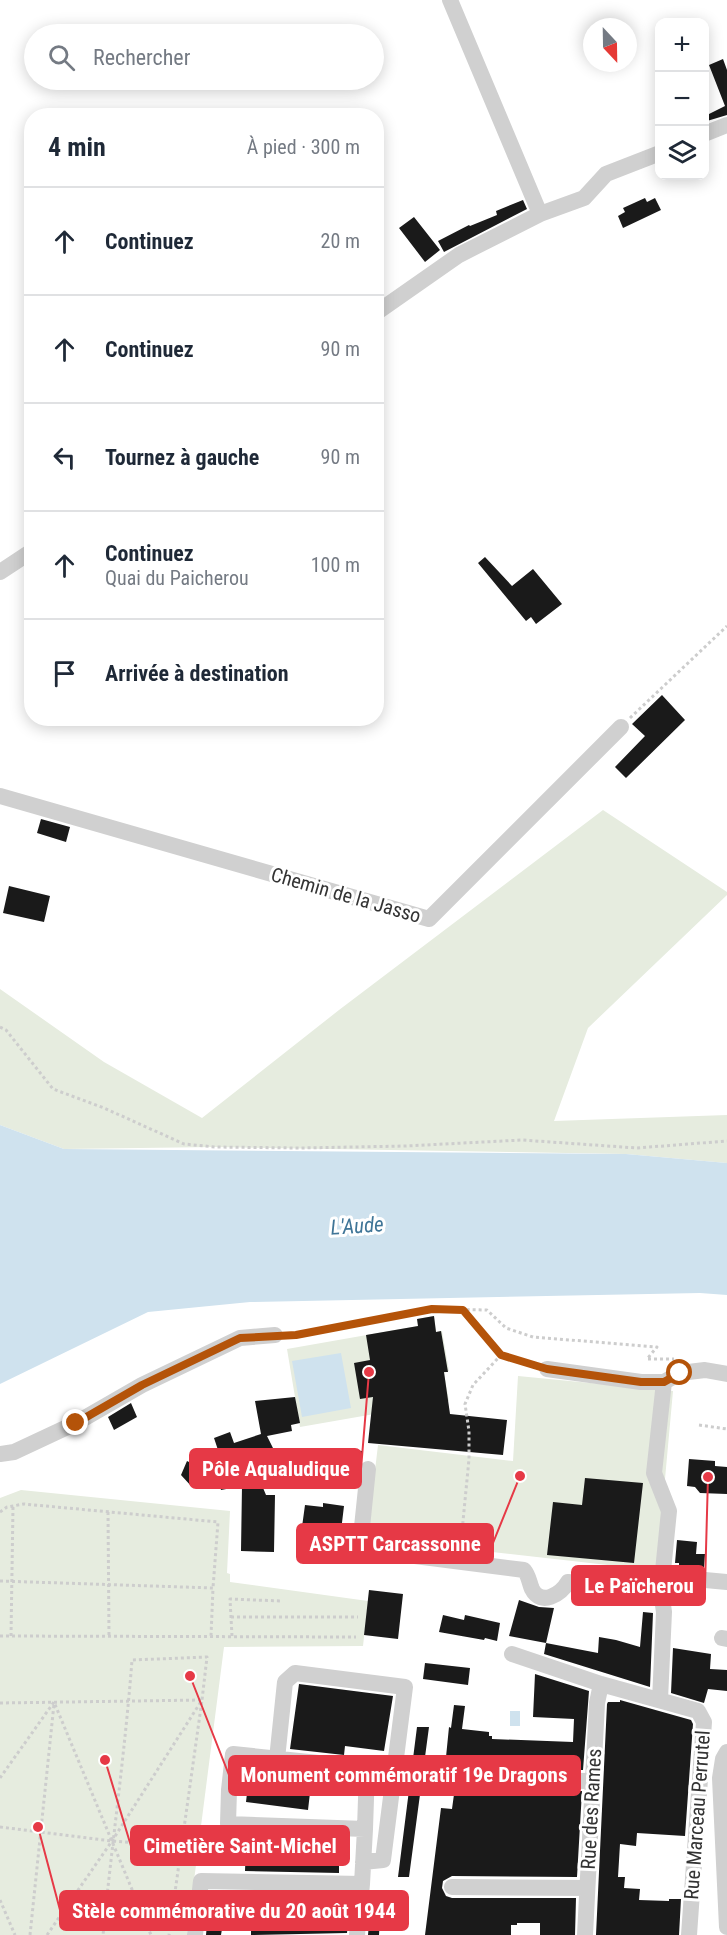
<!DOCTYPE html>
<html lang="fr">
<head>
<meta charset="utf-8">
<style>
	body { margin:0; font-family:"Roboto Condensed",sans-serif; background:#f6f6f7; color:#1f2937 }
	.controls { position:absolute; right:18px; top:18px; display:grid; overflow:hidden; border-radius:12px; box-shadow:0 3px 15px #0003 }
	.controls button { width:54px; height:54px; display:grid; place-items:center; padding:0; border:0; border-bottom:2px solid #e0e1e3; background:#fff; color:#1f2937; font:30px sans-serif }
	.compass { position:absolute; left:583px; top:18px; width:54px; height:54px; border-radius:50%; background:#fff; box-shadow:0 3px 15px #0003; rotate:158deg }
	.stop { position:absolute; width:18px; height:18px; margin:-14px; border:4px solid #b45309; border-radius:50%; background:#fff }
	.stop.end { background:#b45309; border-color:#fff; box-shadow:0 2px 6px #0008 }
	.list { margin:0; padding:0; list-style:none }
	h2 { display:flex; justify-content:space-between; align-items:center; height:78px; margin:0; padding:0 24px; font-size:26px }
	h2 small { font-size:20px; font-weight:400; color:#747a83 }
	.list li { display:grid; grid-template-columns:39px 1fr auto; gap:18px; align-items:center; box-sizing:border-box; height:108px; padding:0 24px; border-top:2px solid #e0e1e3 }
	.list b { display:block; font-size:22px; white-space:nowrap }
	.list p { margin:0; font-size:20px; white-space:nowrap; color:#747a83 }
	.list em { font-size:20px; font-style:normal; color:#747a83 }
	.icon { flex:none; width:33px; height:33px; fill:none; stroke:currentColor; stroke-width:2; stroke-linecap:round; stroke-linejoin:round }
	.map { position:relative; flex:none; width:727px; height:1935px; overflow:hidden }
	.search { position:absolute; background:#fff; box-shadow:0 3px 15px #0003; left:24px; top:24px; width:360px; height:66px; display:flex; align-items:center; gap:15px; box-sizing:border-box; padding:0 21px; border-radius:33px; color:#747a83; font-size:22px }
	.panel { position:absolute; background:#fff; box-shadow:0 3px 15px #0003; left:24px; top:108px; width:360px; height:618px; border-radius:24px }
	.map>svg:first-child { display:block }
	.green { fill:#e6ecdf }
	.water { fill:#cfe2ee }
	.building { fill:#1a1a1a }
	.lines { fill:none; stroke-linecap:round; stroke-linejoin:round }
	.path { stroke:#cdcdcd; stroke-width:3; stroke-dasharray:3 3; stroke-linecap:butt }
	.minor { stroke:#d0d0d0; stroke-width:16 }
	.route { stroke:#b45309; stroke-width:8 }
	.labels { text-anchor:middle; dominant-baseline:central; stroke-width:6; stroke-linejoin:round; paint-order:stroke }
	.street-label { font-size:20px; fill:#333; stroke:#fff }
	.water-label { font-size:21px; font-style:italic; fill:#3f7597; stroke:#fff }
	.leader { fill:none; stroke:#e63946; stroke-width:2 }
	.callout-dot { fill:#e63946; stroke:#fff; stroke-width:2 }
	.callout { fill:#e63946; stroke:#e63946; stroke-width:2 }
	.callout-label { font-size:21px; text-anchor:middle; font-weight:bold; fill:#fff }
</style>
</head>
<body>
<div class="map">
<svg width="727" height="1935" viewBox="0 0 727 1935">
	<rect width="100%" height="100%" fill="#fff"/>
	<path class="green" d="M603,810L727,892V895L588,1028L554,1121L727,1115V1163L626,1154L215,1147L64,1149L0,1125V989L104,1062L202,1118L339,1010Z
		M434,1316L436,1332L442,1331L449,1371L444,1373L449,1401L300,1427L287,1349L418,1326L417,1319Z
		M518,1376L673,1391L664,1490L661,1571L367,1538L378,1445L513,1461Z
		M21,1490L230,1511L227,1573L230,1574V1582L368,1601L363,1646L224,1647L187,1935H0V1498Z"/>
	<path class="water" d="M0,1125L64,1149L626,1154L727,1163V1295L700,1293L250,1302L148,1312L0,1384Z
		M341,1353L351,1408L302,1417L292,1361Z
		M510,1711H520V1726H510Z"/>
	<path class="building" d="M723,59L727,70V115L707,121L705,116L725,106L709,65Z
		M645,198L647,202L655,198L661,210L623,228L618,216L625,212L623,208Z
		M523,200L527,209L444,252L438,241L469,225L470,226L497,215L496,211Z
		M414,217L440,250L425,262L399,228Z
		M485,557L512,586L533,569L562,604L536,624L531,617L526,621L478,563Z
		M662,695L685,720L626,778L615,767L645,736L632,724Z
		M41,819L70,827L66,842L37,833Z
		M9,886L50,896L44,922L3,913Z
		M434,1316L436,1332L441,1331L448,1372H444L450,1414L507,1420L503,1455L368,1443L373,1397L360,1399L354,1363L370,1360L366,1335L418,1326L417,1319Z
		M295,1397L300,1423L291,1425L292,1431L267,1436L273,1448L266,1451L272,1466L260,1472L261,1483L266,1495H275L274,1552L241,1551L242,1486L221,1490L219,1483L201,1487L194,1484L192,1487L181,1475L187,1461L189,1462L193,1456L218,1450L214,1438L230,1432L234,1443L261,1434L255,1401Z
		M131,1403L137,1417L114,1430L108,1417Z
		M342,1449L362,1451L361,1461L358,1468L340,1466Z
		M689,1459L715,1461V1466L727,1467V1494L700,1493L695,1487L687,1486Z
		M585,1478L643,1483L634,1563L547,1555L553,1502L582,1505Z
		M323,1503L344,1506L341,1531L302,1527L305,1505L323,1507Z
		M677,1540L697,1542L696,1554H705L704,1568L679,1565V1563H675Z
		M369,1590L403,1594L398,1639L364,1635Z
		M519,1600L539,1607L554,1608L546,1643L598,1653L599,1637L616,1640L640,1647L643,1612L653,1613L650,1687L544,1654L546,1643L509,1636Z
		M443,1615L464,1620L465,1615L500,1623L497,1641L485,1638L484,1640L439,1632Z
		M673,1648L711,1654L710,1669L727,1670V1691L708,1689L704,1703L671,1693Z
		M425,1663L470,1668L468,1685L423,1679Z
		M535,1674L589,1691L583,1770H468L459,1774L458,1780L462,1789L468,1791H582L577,1877L452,1876L443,1881L442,1888L446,1896L452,1898H576L575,1935H540V1923H517V1925H511V1935H425L441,1808L452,1809L459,1758L446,1757L449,1727L451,1728L454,1705L465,1706L462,1729L489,1732V1736H492V1739L573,1742L574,1719L533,1717Z
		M299,1684L393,1696L384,1751L345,1746L344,1755L290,1749Z
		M620,1700L691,1720L693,1724L685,1836L637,1833L636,1846L620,1844L618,1877H625L624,1888L640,1889L639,1900L669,1901V1899H681L679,1935H596L607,1704L608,1702H620Z
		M417,1727H429L409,1877H398Z
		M249,1776L311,1784L308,1810L246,1802Z
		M246,1844L339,1846V1873L245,1871Z
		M210,1892L286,1893V1899L350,1900L347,1933L251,1935V1922L224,1917L221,1935H206Z
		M371,1900H381L379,1935H368Z"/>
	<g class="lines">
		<path class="path" d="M630,718L727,626
			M0,1027L6,1030L53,1089L104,1108L184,1144L215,1147L300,1148L406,1146L522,1140L637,1148L727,1141
			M463,1310L501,1355L535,1365
			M289,1335L431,1309L487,1310L506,1328L533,1337L657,1347L647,1359H674
			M699,1425L727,1429
			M0,1512L7,1507L24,1504L218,1522L213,1588
			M108,1512L109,1636
			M461,1542L469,1459V1431L465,1404L473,1385L501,1355
			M0,1581L213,1588L211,1636
			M231,1617H358
			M0,1636L356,1637
			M11,1636L13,1506
			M232,1636L230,1599L281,1601
			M0,1703L202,1700L169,1935
			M0,1778L54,1702L151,1935
			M0,1827L112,1841L180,1846
			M0,1900L15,1935
			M30,1935L54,1704
			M47,1935L112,1841L202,1700L207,1657L132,1660C125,1752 112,1843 103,1935"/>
		<path class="minor" d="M704,134L727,125
			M540,214L584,198L606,174L660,153
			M376,313L459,255L540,214L450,0
			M0,572L32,551
			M0,796L429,919L621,727
			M547,1369L641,1382H664L680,1373L705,1370L727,1374
			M0,1454L14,1452L76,1423L142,1385L240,1338L275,1335
			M368,1469L362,1527V1545L368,1550L524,1570C529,1576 529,1582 532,1589C541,1607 561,1594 568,1582L639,1592L661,1591
			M662,1576L727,1582
			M722,1638L727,1639
			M512,1654L601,1684L698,1711L704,1722L689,1935
			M660,1700L664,1612L661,1591L669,1511L654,1473L664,1382
			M727,1752L723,1759L720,1778L727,1927
			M277,1759L285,1682L295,1673L405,1687L383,1860L363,1862
			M468,1780L593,1781
			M362,1884L365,1829L228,1824L229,1790L233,1754L367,1768L365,1829
			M452,1887L587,1888
			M195,1935L201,1881L362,1884L357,1935
			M585,1935L597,1703L601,1684"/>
	</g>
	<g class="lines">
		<path class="route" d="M76,1423L142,1385L240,1338L296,1335L432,1309L463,1310L501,1355L547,1369L641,1382H664L680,1373"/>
	</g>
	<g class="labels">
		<g class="street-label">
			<text transform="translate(346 895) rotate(16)">Chemin de la Jasso</text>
			<text transform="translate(591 1809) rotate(-87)">Rue des Rames</text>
			<text transform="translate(697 1815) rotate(-86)">Rue Marceau Perrutel</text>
		</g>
		<g class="water-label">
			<text transform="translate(357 1226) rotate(-4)">L'Aude</text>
		</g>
	</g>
	<path class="leader" d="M369 1372L361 1469M520 1476L493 1543M708 1477L705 1586M190 1676L229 1775M105 1760L131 1846M38 1827L60 1910"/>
	<g class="callout-dot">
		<circle cx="369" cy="1372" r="6"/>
		<circle cx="520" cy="1476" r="6"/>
		<circle cx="708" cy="1477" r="6"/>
		<circle cx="190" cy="1676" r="6"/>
		<circle cx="105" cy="1760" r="6"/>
		<circle cx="38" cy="1827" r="6"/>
	</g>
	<g class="callout">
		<rect x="190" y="1449" width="171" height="39" rx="6"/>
		<rect x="297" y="1524" width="196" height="39" rx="6"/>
		<rect x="572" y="1566" width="133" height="39" rx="6"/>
		<rect x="229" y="1756" width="351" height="39" rx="6"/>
		<rect x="131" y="1826" width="218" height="39" rx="6"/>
		<rect x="60" y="1891" width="348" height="39" rx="6"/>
	</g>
	<g class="callout-label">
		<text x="276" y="1476">Pôle Aqualudique</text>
		<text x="395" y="1551">ASPTT Carcassonne</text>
		<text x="639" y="1593">Le Païcherou</text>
		<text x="404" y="1782">Monument commémoratif 19e Dragons</text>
		<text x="240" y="1853">Cimetière Saint-Michel</text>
		<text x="234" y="1918">Stèle commémorative du 20 août 1944</text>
	</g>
</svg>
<div class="controls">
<button>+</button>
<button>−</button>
<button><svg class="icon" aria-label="layers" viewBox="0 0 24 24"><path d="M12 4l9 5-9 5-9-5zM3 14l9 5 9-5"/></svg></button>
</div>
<svg class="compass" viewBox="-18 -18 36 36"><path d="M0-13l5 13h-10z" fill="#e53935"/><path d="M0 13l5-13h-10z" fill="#747a83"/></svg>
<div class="stop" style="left:680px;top:1373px"></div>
<div class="stop end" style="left:76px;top:1423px"></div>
<div class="search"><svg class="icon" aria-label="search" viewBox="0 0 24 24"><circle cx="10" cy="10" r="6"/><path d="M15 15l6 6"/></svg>Rechercher</div>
<section class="panel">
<h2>4 min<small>À pied · 300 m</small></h2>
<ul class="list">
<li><svg class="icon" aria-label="ahead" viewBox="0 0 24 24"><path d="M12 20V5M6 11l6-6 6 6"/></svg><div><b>Continuez</b></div><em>20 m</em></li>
<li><svg class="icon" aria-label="ahead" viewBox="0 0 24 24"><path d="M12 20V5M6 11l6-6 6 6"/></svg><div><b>Continuez</b></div><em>90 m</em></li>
<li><svg class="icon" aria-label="left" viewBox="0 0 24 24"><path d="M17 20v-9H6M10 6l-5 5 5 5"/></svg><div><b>Tournez à gauche</b></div><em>90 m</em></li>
<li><svg class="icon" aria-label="ahead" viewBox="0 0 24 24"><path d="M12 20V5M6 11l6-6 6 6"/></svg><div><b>Continuez</b><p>Quai du Paicherou</p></div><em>100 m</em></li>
<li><svg class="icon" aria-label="arrive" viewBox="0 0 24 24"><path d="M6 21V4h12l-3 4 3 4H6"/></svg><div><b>Arrivée à destination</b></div></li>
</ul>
</section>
</div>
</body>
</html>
